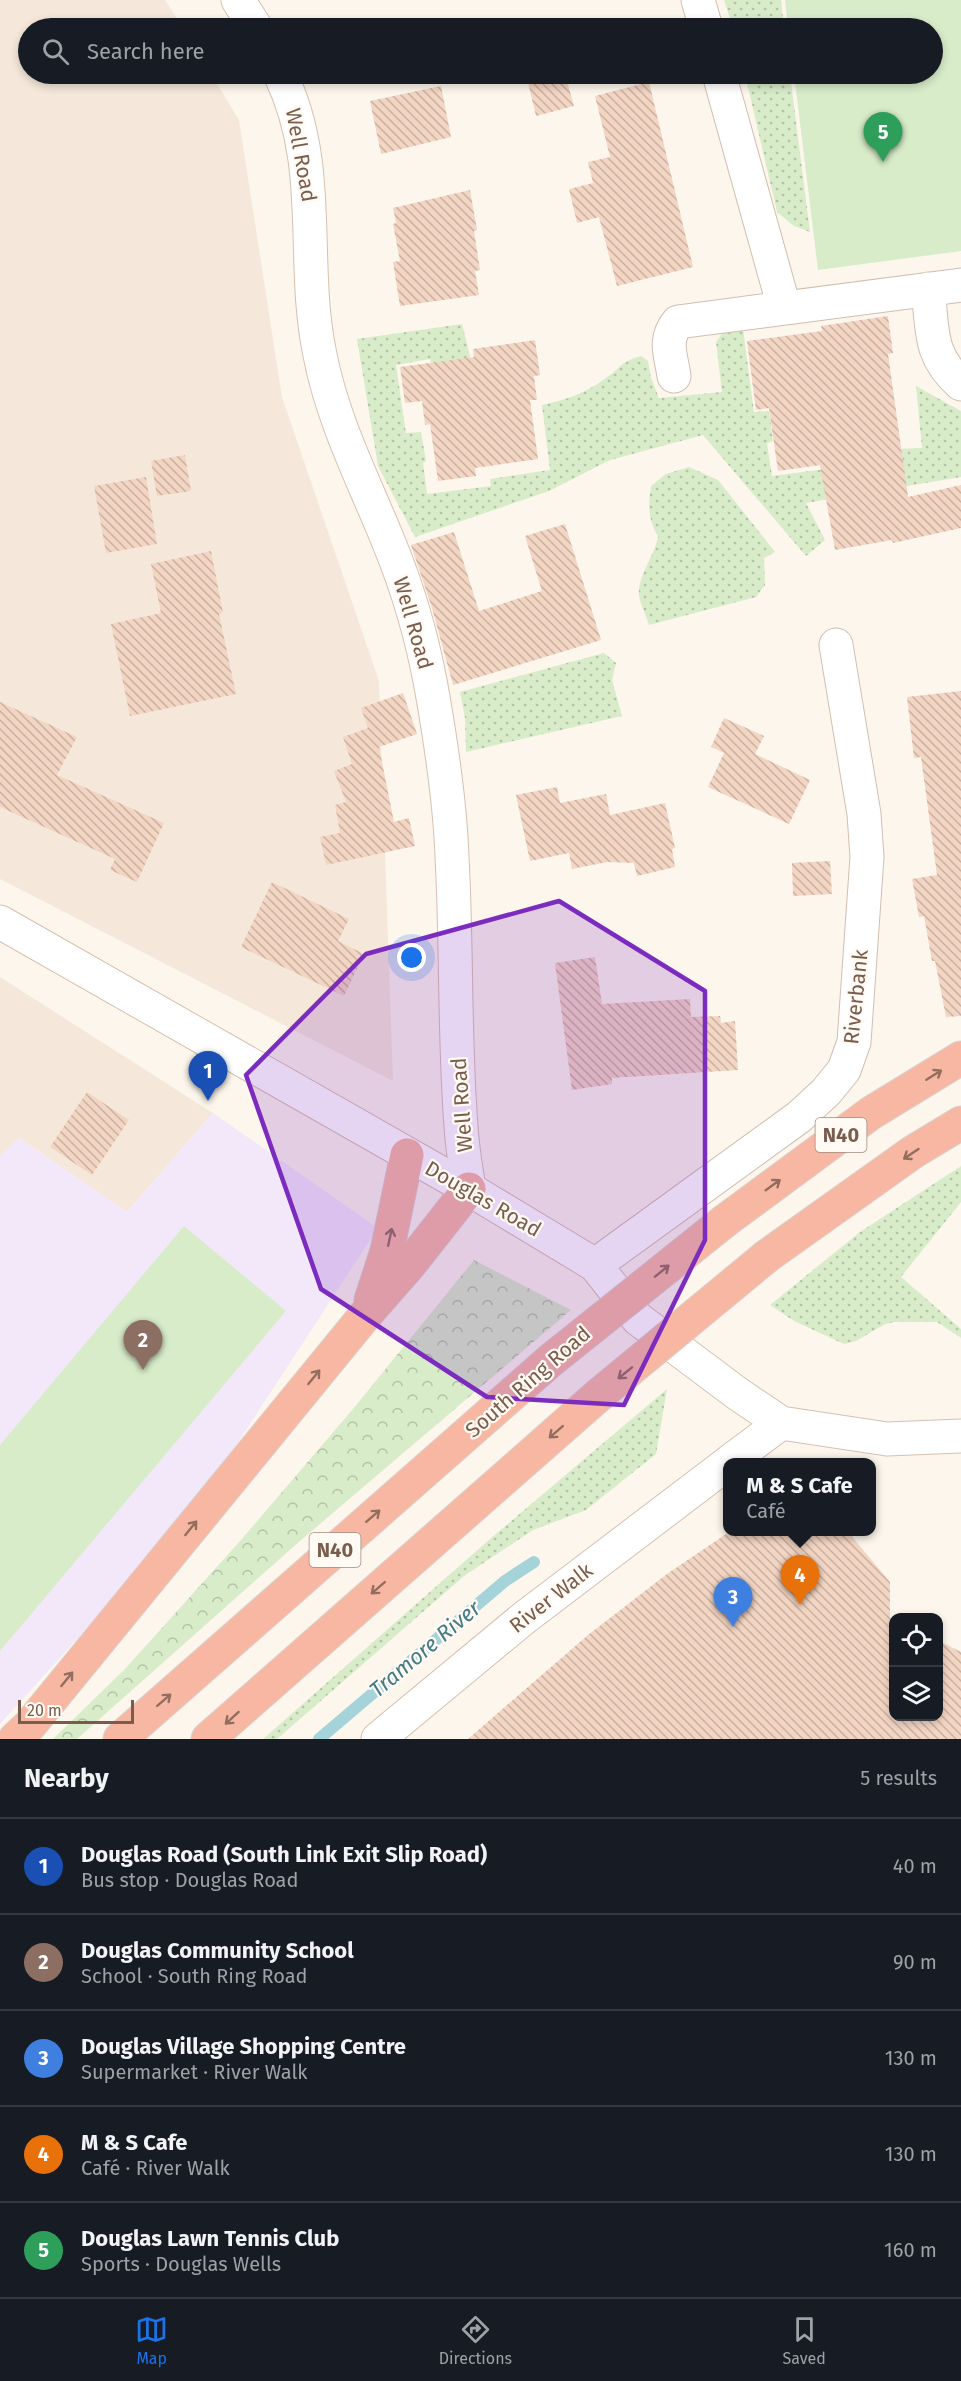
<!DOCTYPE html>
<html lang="en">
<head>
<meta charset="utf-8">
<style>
	body { margin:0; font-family:"Fira Sans",sans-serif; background:#242831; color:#f1f3f6 }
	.controls { position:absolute; right:18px; bottom:18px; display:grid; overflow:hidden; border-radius:12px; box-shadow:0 3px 9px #0003 }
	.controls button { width:54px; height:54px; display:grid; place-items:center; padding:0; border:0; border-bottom:2px solid #363941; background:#171b24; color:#f1f3f6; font:30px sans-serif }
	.scale { position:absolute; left:18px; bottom:15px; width:116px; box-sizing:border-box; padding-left:6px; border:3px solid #7a5c4d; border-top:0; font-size:16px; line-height:21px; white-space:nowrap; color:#7a5c4d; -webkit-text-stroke:4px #fffaf3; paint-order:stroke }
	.you { position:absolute; left:412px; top:958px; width:21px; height:21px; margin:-15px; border:4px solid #fff; border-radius:50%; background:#1a73e8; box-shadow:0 0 0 9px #1a73e833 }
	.badge { display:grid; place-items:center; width:39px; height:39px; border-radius:50%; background:#1a73e8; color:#fff; font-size:20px; font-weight:700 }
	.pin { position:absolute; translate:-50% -50px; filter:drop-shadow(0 2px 3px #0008) }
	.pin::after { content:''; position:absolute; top:32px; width:21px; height:18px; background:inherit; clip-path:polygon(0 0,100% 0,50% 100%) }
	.popup { position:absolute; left:723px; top:1458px; width:153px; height:78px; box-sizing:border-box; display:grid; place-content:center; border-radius:12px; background:#171b24; filter:drop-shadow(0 2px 4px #0005); font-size:20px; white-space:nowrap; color:#9ea1a6 }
	.popup b { font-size:22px; color:#f1f3f6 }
	.popup::after { content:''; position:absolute; left:50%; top:100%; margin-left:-12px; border:12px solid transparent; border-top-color:#171b24 }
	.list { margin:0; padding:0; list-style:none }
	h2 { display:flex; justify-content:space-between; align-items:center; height:78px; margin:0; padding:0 24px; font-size:26px }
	h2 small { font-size:20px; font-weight:400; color:#9ea1a6 }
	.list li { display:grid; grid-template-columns:39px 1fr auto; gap:18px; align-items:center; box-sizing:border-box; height:96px; padding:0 24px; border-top:2px solid #363941 }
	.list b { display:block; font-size:22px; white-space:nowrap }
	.list p { margin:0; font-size:20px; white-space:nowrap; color:#9ea1a6 }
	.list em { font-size:20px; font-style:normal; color:#9ea1a6 }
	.icon { flex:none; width:33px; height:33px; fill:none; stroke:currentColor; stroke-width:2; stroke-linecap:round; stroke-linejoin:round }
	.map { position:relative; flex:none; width:961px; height:1739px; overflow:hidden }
	.search { position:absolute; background:#171b24; box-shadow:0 3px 9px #0003; left:18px; right:18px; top:18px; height:66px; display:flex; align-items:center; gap:15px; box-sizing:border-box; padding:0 21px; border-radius:33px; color:#9ea1a6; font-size:22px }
	.sheet { height:558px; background:#171b24 }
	nav { display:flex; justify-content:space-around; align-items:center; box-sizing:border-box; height:84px; border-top:2px solid #363941; background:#171b24; font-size:16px; color:#9ea1a6 }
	nav a { display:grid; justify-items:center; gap:3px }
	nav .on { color:#1a73e8 }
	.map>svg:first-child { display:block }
	.residential { fill:#f5e8da }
	.education { fill:#f3e8fa }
	.grass { fill:url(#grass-dots) }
	.forest { fill:url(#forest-crowns) }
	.garden { fill:#d8ecc9 }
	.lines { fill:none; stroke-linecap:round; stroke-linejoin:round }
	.stream { stroke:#a5d3da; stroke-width:12 }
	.building { fill:url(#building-back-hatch) }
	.street-casing { stroke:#d1beb0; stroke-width:35 }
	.secondary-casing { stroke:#d6c0b0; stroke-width:35 }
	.highway-casing { stroke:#dad1cd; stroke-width:35 }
	.street { stroke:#fff; stroke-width:33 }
	.secondary { stroke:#fff; stroke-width:33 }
	.highway { stroke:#f7b7a3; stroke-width:33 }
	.highway-bridge-casing { stroke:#dad1cd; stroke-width:35; stroke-linecap:butt }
	.highway-bridge { stroke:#f7b7a3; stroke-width:33 }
	.oneway { stroke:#936e5e }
	.marked { fill:#7b2cbf; fill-opacity:0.2; stroke:#7b2cbf; stroke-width:4.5; stroke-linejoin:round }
	.labels { text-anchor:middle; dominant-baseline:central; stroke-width:4.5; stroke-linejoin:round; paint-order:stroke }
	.shield { fill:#fffaf3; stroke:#a28b7f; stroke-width:1.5 }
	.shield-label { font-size:20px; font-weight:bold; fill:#7a5c4d }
	.street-label { font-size:21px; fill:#7a5c4d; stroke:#fffaf3 }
	.water-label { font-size:22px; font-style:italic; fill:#437c86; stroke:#fffaf3 }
</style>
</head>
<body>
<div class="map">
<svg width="961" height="1739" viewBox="0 0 961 1739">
	<defs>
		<pattern id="grass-dots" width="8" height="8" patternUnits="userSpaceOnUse" patternTransform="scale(1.5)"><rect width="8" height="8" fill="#d8ecc9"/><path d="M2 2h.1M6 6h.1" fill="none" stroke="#b4c2a5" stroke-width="1.8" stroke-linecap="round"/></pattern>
		<pattern id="forest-crowns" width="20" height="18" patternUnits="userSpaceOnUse" patternTransform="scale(1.5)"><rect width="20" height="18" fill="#d8ecc9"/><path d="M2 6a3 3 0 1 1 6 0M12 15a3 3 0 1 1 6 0" fill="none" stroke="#b4c2a5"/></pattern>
		<pattern id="building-back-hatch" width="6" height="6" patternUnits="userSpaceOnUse" patternTransform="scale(1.5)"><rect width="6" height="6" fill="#f3d5c3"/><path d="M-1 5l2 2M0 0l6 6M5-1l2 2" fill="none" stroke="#cab0a1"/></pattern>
	</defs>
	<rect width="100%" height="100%" fill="#fdf6ec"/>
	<path class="residential" d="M0,0H165L183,28H28V74H211L239,120L282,397L379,681L393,1081L0,879Z
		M0,977L213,1113L127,1212L19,1138L0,1156Z"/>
	<path class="education" d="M213,1113L378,1228L193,1511L0,1724V1156L19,1138L127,1212Z"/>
	<path class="grass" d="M724,0H781L784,28H733Z
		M745,74H790L810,232L794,226L777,212Z
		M462,324L471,360L432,365L430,359L396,365L406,433L421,432L426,461L423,463L427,494L491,486L490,479L550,470L542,405C566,400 586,393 606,378C621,368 621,361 641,356L648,361L651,378L659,398L722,392L716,342L723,332L743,329L754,412L769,411L773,441L767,443L772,476L841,467L896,449L922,448L916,386L961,411V477L806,503L825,540L806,556L703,435L610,460L549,491L415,537L378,466L357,339Z
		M689,467L718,480L775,552L764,558L765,585L756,597L649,625C646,615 641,606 639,596C637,576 655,556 658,536C648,521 648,503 651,486L666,474Z
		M604,653L616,663L612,680L622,716L466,752L465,718L460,692Z
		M961,1166V1202L901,1277L961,1329V1338L937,1322H894L885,1324L856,1341L844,1344L794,1321L770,1305L860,1232Z
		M667,1389L656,1454L586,1510L533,1530L464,1576L277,1739H263L490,1539Z"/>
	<path class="forest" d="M474,1260L571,1310L300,1541L77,1739H53L125,1669L241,1540L353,1409Z"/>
	<path class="garden" d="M785,0H961V251L818,270L794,74H932V28H788Z
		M184,1226L286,1311L0,1651V1445Z"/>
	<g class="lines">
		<path class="stream" d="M319,1739L505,1581L534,1562"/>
	</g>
	<path class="building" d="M547,74H565L574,106L536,116L527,78Z
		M649,82L693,267L617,286L599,217L577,223L569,189L593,183L588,162L610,157L595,96Z
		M441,86L451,137L381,154L370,101Z
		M470,190L477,230L474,231L480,270L475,271L479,295L400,306L393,262L400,261L393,224L396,223L393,208Z
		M888,316L893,353L888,354L908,497L961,485V528L893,543L892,540L835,550L820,465L778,471L769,408L756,410L747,341L822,331L821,326Z
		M535,340L540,375L534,376L537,400H530L538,459L475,468L476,476L438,481L430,424L425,425L422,401L405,403L400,367L474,357L473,349Z
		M185,455L191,491L157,496L151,461Z
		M146,477L157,544L106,553L94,486Z
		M565,524L601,640L453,685L432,608L411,545L454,532L479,611L542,591L525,536Z
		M211,551L223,613L219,614L236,694L130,716L111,624L161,613L151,564Z
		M961,691V1016L946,1017L935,961H932L924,916L919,917L912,879L937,875L921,757L914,758L907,697Z
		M403,693L417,734L379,747L394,822L409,818L415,846L326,865L320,837L340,833L335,805L346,802L334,771L352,764L343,737L368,728L361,708Z
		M0,702L77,737L57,775L164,823L137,882L110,870L115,859L0,807Z
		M724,718L764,736L755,754L810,780L789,824L708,787L724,753L711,747Z
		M557,787L560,803L606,794L610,815L665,803L675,848L672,849L675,867L637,876L634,863L607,862L572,869L569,853L530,861L516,795Z
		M830,861L832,894L793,896L792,863Z
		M272,882L349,919L338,941L364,954L344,996L241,947Z
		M595,957L602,1004L690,999L691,1017L720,1016L721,1023L735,1021L738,1070L612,1078V1084L572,1090L555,963Z
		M87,1092L129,1120L92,1175L50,1147Z
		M729,1532H848L890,1582V1639L894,1636V1716H939V1641L961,1652V1739H468L588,1635L667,1574Z"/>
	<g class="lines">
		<defs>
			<path id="street" d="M698,0L706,28
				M719,74L784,307
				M928,289C933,330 928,355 961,384
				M674,376C671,355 663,340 678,322L961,285
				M595,1265L799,1117L826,1092L844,1070L854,1042L867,857L864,814L836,645"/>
			<path id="secondary" d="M238,0L256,28
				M280,74C325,166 300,260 320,355C333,422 364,481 389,543C408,589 422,637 431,686C441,742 450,800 452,857C457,947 454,1037 461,1126C462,1147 466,1168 469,1189
				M0,922L469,1189L595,1265L638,1319L738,1394L781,1423L887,1439L961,1436
				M729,1462L781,1423
				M378,1739L524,1618L728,1463"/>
			<path id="highway" d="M726,1220L871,1113L961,1058
				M767,1256L913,1152L961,1123
				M371,1300L387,1251L407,1155
				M15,1739L30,1725L367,1313L410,1264L469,1189
				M120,1739L551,1360
				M208,1739L600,1394"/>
		</defs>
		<use href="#street" class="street-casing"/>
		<use href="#secondary" class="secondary-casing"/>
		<use href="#highway" class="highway-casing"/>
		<use href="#street" class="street"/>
		<use href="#secondary" class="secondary"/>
		<use href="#highway" class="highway"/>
		<defs>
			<path id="highway-bridge" d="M551,1360L726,1220
				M600,1394L767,1256"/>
		</defs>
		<use href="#highway-bridge" class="highway-bridge-casing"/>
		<use href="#highway-bridge" class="highway-bridge"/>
	</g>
	<defs><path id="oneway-shaft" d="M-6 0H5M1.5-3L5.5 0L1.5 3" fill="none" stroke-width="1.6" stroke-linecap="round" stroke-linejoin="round" transform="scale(1.5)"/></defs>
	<g class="oneway">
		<use href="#oneway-shaft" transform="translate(934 1075) rotate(-32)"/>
		<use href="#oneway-shaft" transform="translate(911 1154) rotate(146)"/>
		<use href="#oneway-shaft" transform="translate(773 1185) rotate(-36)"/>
		<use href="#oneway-shaft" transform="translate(390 1237) rotate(-78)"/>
		<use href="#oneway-shaft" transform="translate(662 1271) rotate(-39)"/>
		<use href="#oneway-shaft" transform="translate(625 1373) rotate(141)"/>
		<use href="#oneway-shaft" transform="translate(314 1377) rotate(-51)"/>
		<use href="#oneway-shaft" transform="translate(556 1432) rotate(139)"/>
		<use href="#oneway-shaft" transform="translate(373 1516) rotate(-41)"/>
		<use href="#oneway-shaft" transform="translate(191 1528) rotate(-51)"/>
		<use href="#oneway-shaft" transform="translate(378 1588) rotate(139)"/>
		<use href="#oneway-shaft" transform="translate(67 1679) rotate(-51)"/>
		<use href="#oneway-shaft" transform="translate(164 1700) rotate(-41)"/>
		<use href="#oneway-shaft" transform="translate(232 1718) rotate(138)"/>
	</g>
	<path class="marked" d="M559,901L705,991V1240L624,1405L487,1397L321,1289L246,1075L366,954Z"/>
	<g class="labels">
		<g class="shield">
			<rect x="815.5" y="1118" width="51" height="34" rx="4.5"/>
			<rect x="309.5" y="1533" width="51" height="34" rx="4.5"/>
		</g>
		<g class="shield-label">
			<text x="841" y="1135">N40</text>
			<text x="335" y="1550">N40</text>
		</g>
		<g class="street-label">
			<text transform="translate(301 155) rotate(80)">Well Road</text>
			<text transform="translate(413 623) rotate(74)">Well Road</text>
			<text transform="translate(856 997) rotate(-84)">Riverbank</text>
			<text transform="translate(462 1105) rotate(-94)">Well Road</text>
			<text transform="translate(483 1199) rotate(30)">Douglas Road</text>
			<text transform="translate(528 1382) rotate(-41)">South Ring Road</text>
			<text transform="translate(551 1598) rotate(-38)">River Walk</text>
		</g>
		<g class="water-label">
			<text transform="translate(425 1649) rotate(-40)">Tramore River</text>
		</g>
	</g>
</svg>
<div class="controls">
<button><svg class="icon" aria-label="locate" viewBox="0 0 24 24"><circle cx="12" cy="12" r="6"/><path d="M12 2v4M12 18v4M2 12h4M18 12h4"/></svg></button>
<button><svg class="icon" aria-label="layers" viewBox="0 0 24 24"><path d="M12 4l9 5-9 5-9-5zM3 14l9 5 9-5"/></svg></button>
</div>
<div class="scale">20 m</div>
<div class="you"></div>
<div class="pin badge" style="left:208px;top:1101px;background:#1a4fb4">1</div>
<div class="pin badge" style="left:143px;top:1370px;background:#8d6e63">2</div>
<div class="pin badge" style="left:733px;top:1627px;background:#3f7fe0">3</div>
<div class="pin badge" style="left:800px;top:1605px;background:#e8710a">4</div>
<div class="popup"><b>M &amp; S Cafe</b>Café</div>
<div class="pin badge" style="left:883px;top:162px;background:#2e9e5b">5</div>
<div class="search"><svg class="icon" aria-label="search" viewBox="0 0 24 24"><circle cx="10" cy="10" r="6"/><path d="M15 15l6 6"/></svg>Search here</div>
</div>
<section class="sheet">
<h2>Nearby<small>5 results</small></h2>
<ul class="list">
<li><span class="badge" style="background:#1a4fb4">1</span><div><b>Douglas Road (South Link Exit Slip Road)</b><p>Bus stop · Douglas Road</p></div><em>40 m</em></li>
<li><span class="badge" style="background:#8d6e63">2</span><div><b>Douglas Community School</b><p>School · South Ring Road</p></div><em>90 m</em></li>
<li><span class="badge" style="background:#3f7fe0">3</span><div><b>Douglas Village Shopping Centre</b><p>Supermarket · River Walk</p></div><em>130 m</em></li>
<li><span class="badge" style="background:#e8710a">4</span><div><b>M &amp; S Cafe</b><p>Café · River Walk</p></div><em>130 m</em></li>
<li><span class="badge" style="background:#2e9e5b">5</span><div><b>Douglas Lawn Tennis Club</b><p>Sports · Douglas Wells</p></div><em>160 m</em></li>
</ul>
</section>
<nav>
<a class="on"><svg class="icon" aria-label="map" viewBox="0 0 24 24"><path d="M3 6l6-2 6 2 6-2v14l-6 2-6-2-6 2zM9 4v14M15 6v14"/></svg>Map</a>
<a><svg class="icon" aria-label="directions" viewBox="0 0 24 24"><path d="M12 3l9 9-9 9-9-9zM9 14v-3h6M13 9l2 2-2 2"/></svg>Directions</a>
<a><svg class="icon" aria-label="saved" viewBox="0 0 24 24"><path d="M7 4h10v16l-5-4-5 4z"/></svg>Saved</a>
</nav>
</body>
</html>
